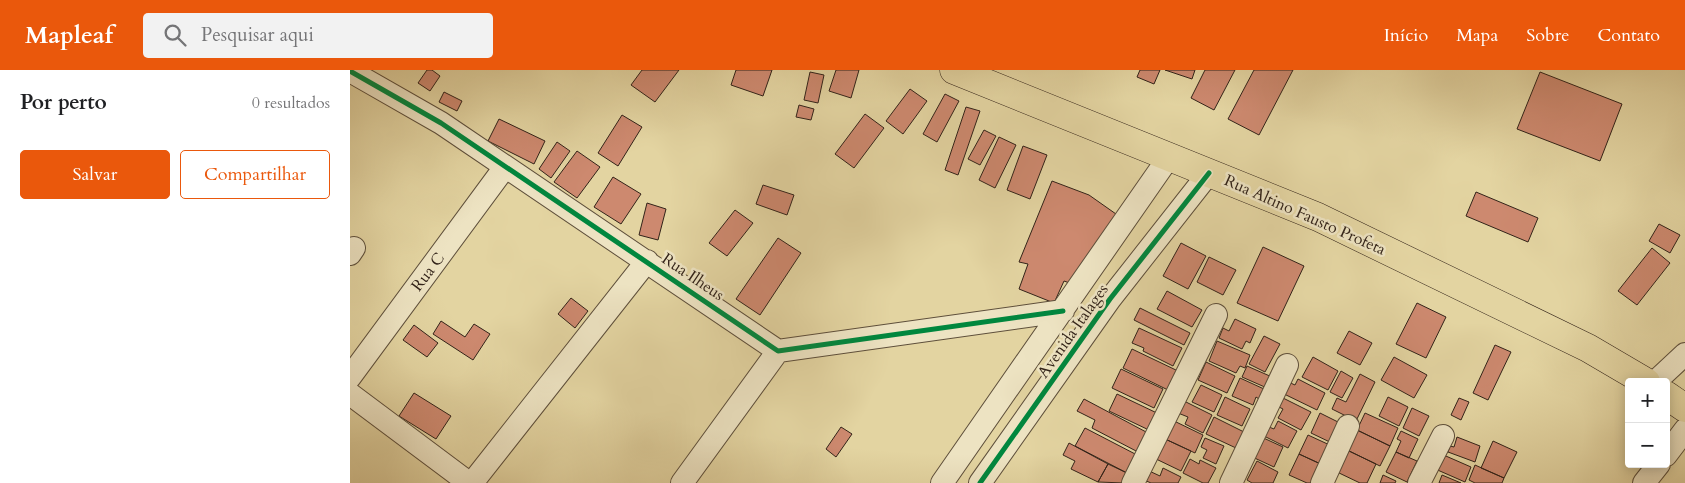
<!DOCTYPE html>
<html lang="pt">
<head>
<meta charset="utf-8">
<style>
	body { margin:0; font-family:Cardo,serif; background:#f2f2f2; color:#202124 }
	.controls { position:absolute; right:15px; bottom:15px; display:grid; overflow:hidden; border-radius:5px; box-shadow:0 2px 12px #0003 }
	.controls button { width:45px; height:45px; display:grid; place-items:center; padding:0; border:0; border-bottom:1px solid #e0e0e0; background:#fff; color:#202124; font:25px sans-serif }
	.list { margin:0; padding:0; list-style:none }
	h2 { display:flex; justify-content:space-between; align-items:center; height:65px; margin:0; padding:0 20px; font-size:21px }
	h2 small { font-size:16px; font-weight:400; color:#757577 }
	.actions { display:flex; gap:10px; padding:15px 20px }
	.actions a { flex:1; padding:11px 0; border:1px solid #ea580c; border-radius:5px; text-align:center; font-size:18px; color:#ea580c }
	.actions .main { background:#ea580c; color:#fff }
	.icon { flex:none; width:28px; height:28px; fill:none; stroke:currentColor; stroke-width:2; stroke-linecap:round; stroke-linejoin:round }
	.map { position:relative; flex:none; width:1335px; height:413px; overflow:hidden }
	header { display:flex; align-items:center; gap:30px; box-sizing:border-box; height:70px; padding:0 25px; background:#ea580c; color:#fff }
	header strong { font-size:24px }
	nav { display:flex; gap:28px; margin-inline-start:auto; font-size:18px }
	.search { width:350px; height:45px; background:#f2f2f2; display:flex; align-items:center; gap:12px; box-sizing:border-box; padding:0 18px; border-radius:5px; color:#757577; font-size:19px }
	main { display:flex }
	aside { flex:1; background:#fff }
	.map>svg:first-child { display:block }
	.building { fill:#cd896f; stroke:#322319 }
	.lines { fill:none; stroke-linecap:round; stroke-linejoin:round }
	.street-casing { stroke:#5e4f3b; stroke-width:24 }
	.primary-casing { stroke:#322319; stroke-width:29 }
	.street { stroke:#ede3c2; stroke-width:22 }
	.primary { stroke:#e3d4a1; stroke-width:28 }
	.cycleway-casing { stroke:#ede3c2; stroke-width:8 }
	.cycleway { stroke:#00873e; stroke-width:5 }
	.labels { text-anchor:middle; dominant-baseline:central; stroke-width:5; stroke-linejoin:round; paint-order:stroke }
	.street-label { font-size:16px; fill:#322319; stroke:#ede3c2 }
</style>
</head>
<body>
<header>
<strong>Mapleaf</strong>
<div class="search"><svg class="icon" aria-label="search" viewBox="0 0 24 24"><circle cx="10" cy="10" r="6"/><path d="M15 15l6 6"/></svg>Pesquisar aqui</div>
<nav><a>Início</a><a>Mapa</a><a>Sobre</a><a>Contato</a></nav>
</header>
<main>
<aside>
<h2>Por perto<small>0 resultados</small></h2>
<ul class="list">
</ul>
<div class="actions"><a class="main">Salvar</a><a>Compartilhar</a></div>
</aside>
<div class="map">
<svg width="1335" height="413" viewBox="0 0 1335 413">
	<rect width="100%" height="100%" fill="#e3d4a1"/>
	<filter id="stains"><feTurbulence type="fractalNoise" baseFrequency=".004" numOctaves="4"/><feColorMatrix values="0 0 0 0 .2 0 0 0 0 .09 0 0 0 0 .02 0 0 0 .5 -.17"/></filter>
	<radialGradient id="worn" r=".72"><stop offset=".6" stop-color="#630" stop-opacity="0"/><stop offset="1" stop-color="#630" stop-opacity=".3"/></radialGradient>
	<path class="building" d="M77,0H82L90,6L80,21L68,13Z
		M292,0H329L305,32L281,15Z
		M386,0H422L413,26L381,15Z
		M486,0H509L501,28L479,21Z
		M790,0H810L804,14L787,7Z
		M815,0H845L842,9Z
		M855,0H885L864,40L841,28Z
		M904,0H943L909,65L878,49Z
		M460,2L474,5L468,33L454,30Z
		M1190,2L1272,34L1250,91L1167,59Z
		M560,19L577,31L553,64L536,51Z
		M94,22L112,31L107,41L89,32Z
		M595,24L609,31L587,72L573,64Z
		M449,35L464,39L461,50L446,47Z
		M616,37L630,41L608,105L595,100Z
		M515,44L534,58L504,98L485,84Z
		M272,45L292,57L268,96L248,83Z
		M149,49L195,71L184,94L138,71Z
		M634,60L646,66L630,95L618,89Z
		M649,67L666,75L645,118L629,110Z
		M207,72L220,81L201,108L189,99Z
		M673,76L697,85L680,129L657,120Z
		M227,81L250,97L227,128L204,112Z
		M263,107L291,124L271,154L244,137Z
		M702,111L739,125L766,144L725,215L714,211L704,233L669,219L678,194L669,192Z
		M413,115L444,125L437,145L406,134Z
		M1126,122L1188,148L1178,172L1116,146Z
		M297,133L316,139L308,170L289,165Z
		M385,140L403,153L377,186L359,173Z
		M1309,154L1330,165L1320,183L1299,171Z
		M428,168L451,183L410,245L386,229Z
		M831,173L856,186L838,219L813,206Z
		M913,177L954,196L928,251L887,233Z
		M1302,178L1320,193L1287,235L1268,221Z
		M859,187L886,200L873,225L847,212Z
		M817,221L852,240L842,257L807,239Z
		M221,228L238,241L225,258L208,244Z
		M1067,233L1096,247L1076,288L1046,274Z
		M790,238L840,263L834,275L784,250Z
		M885,249L906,259L900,273L896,271L892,279L869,268L873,258L879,261Z
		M91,251L115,267L124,254L140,264L123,290L83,264Z
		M64,255L88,273L77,287L53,270Z
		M789,258L832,278L823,296L793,281L794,278L782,273Z
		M999,261L1022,273L1010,295L987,283Z
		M914,266L930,274L915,302L899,294Z
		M867,271L900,285L895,298L890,296L886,303L859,291Z
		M1145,275L1161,282L1138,330L1123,323Z
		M782,279L828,301L818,320L773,298Z
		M963,287L988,301L978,320L952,307Z
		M1044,287L1077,305L1064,328L1031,310Z
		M856,292L885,306L877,323L848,310Z
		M897,296L922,307L917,318L892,307Z
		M771,299L813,319L804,338L762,318Z
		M991,301L1003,308L992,328L980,322Z
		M1010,304L1025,312L1006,351L982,339L987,328L996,332Z
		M890,308L914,319L909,329L906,327L903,335L882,326Z
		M948,309L975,323L967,340L930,322L936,311L945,315Z
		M851,315L872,325L864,342L842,332Z
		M64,323L101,346L86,369L49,346Z
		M767,324L809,344L801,361L759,341Z
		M927,325L961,342L951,360L928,348L933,339L923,334Z
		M875,327L900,339L892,356L867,345Z
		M1038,327L1058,337L1049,356L1029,346Z
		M1109,328L1119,332L1111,350L1101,345Z
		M734,329L798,363L788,382L742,358L745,350L727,341Z
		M834,331L862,345L853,363L835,354L838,347L828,343Z
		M1062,338L1079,346L1069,366L1053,358Z
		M970,343L994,355L984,374L961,363Z
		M1015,343L1048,358L1040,376L1007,360Z
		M864,347L894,362L886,378L856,364Z
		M822,350L853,365L845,383L813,368Z
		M928,351L947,361L938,378L914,366L919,357L924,359Z
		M491,357L502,364L486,387L476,379Z
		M735,358L789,386L779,404L725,376Z
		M1007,360L1040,376L1030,396L997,380Z
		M1051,361L1068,369L1059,388L1046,382L1051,371L1047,369Z
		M907,365L933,377L924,397L898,385Z
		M958,365L984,377L975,396L949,384Z
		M1107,367L1130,376L1125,392L1098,382L1100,376L1104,377Z
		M813,368L841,381L831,401L804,388Z
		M855,368L874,376L866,394L853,388L857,380L851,377Z
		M1143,371L1167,382L1154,408L1131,398Z
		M719,373L758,394L748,412L721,399L725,391L713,385Z
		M997,380L1026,394L1017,413H1010L987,402Z
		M1046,382L1067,391L1057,412L1036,402Z
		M1089,383L1121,397L1115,412L1083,398Z
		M949,384L975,396L967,413H957L939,405Z
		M840,389L849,394L850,390L866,398L858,413H853L833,403Z
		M907,391L928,402L923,413H902L897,410Z
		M758,394L779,404L775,413L748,412Z
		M1125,395L1154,408L1152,413H1125L1119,410Z
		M813,398L831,407L828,413H801L792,409L797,400L810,406Z
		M1033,405L1046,411L1045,413H1030Z
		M1092,405L1111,413H1089Z"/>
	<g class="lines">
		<defs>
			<path id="street" d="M0,1L91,53L428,281L713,241
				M0,184L4,178
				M0,307L155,97
				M1305,312L1335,284
				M0,324L119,413
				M1316,385L1335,360
				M122,413L297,191
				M332,413L428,281
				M592,413L819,87
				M630,413L760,229L859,103
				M783,413L866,245
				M881,413L937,295
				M972,413L998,356
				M1069,413L1093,366
				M1294,413L1309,394"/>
			<path id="primary" d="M604,0L968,147L1238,278L1296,312
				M1316,325L1335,338"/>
		</defs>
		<use href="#street" class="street-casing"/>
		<use href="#primary" class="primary-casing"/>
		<use href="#street" class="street"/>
		<use href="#primary" class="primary"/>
		<defs>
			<path id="cycleway" d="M0,1L91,53L428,281L713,241
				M630,413L760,229L859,103"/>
		</defs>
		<use href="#cycleway" class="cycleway-casing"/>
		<use href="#cycleway" class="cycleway"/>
	</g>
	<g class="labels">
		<g class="street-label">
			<text transform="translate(955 145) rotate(24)">Rua Altino Fausto Profeta</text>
			<text transform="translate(78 202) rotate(-53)">Rua C</text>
			<text transform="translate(343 207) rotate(34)">Rua Ilheus</text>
			<text transform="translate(723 261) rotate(-55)">Avenida Italages</text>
		</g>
	</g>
	<rect width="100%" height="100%" filter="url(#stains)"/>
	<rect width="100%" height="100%" fill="url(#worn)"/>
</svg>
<div class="controls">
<button>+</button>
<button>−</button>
</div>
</div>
</main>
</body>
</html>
